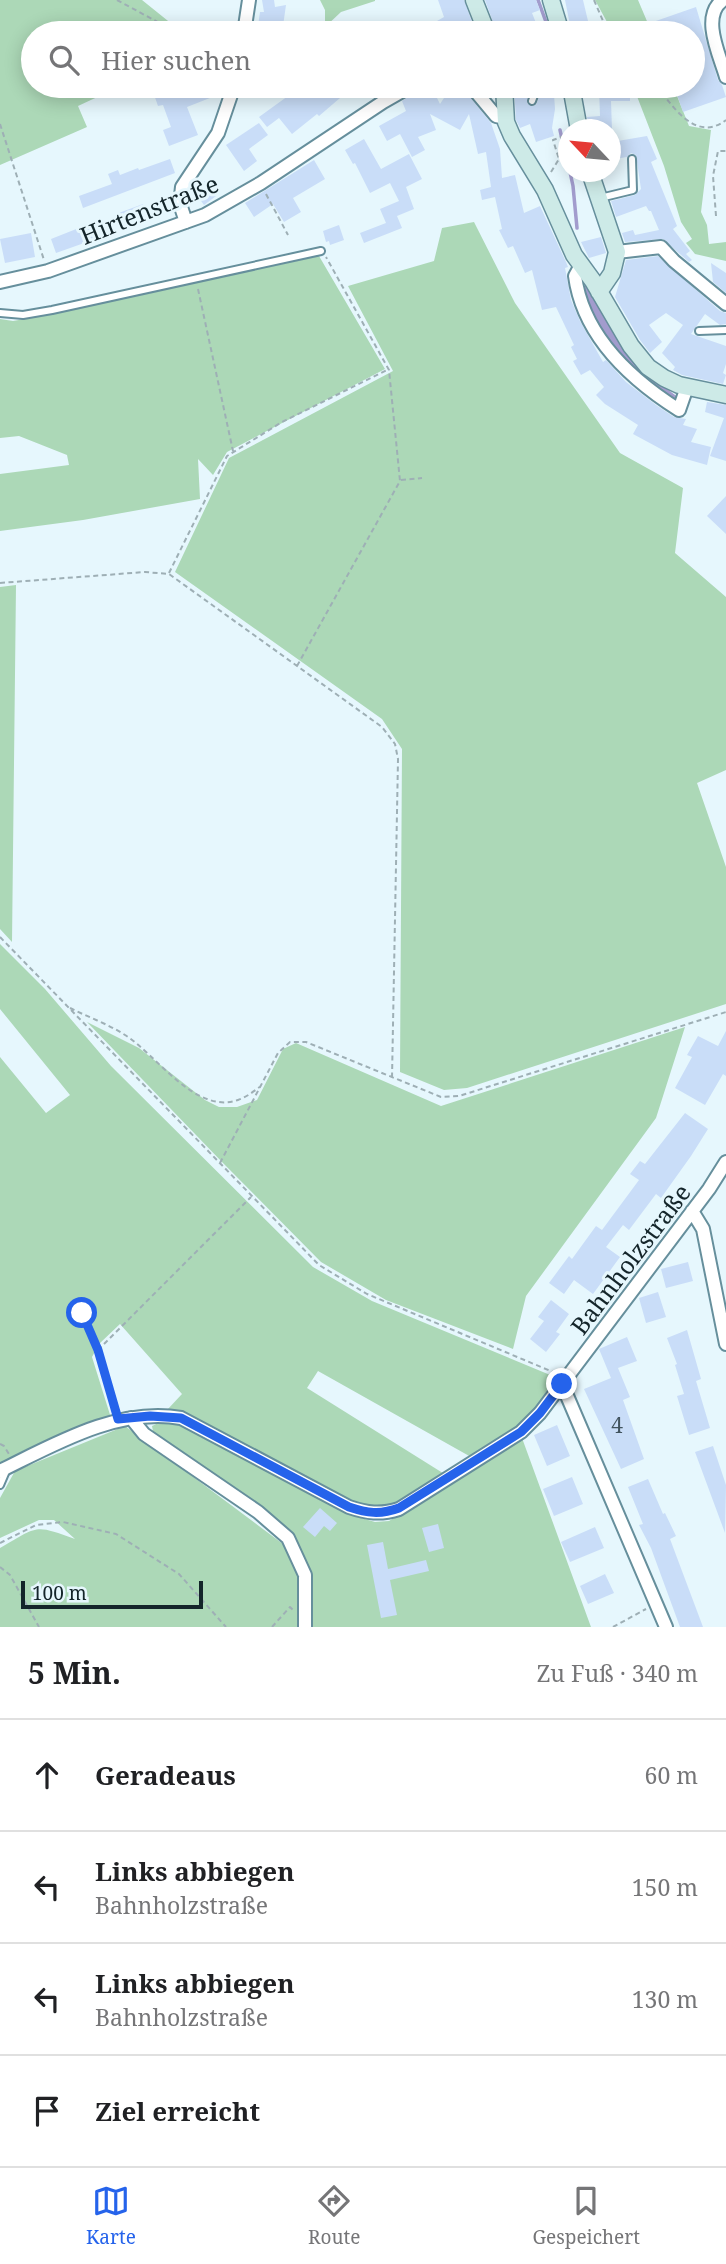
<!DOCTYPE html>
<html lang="de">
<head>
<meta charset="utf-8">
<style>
	body { margin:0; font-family:"Noto Serif",serif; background:#f2f2f2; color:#202124 }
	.compass { position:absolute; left:558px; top:119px; width:63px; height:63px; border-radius:50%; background:#fff; box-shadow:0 4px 18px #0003; rotate:296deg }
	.scale { position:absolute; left:21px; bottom:18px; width:182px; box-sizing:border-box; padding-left:7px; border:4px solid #14252a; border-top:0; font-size:19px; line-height:24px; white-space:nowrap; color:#14252a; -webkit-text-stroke:5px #e6f7fd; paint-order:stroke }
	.stop { position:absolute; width:21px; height:21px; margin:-16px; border:5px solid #2563eb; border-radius:50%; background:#fff }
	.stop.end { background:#2563eb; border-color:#fff; box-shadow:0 2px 7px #0008 }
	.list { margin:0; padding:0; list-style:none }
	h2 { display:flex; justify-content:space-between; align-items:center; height:91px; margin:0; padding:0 28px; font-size:30px }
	h2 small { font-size:23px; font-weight:400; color:#757577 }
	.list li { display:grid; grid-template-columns:46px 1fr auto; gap:21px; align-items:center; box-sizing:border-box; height:112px; padding:0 28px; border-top:2px solid #e0e0e0 }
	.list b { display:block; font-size:26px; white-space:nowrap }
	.list p { margin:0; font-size:23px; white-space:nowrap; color:#757577 }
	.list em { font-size:23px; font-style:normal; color:#757577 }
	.icon { flex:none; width:38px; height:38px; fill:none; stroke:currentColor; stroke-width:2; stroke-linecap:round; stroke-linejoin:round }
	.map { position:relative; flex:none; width:726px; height:1627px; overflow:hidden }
	.search { position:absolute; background:#fff; box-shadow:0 4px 18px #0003; left:21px; right:21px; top:21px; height:77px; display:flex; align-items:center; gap:18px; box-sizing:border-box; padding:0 24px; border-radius:38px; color:#757577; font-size:26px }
	.sheet { height:539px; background:#fff }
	nav { display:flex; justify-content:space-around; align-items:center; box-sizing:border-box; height:98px; border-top:2px solid #e0e0e0; background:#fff; font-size:19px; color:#757577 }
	nav a { display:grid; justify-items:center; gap:4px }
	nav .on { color:#2563eb }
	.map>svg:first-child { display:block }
	.green { fill:#acd8b7 }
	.water { fill:#a29ccd }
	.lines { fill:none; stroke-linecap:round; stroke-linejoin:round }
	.stream { stroke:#a29ccd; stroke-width:3.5 }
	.building { fill:#c9ddf8 }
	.lane-casing { stroke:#668f9c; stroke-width:10 }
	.street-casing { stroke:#668f9c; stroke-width:16 }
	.secondary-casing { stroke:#668f9c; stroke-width:19 }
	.path { stroke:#9eafb5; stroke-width:2; stroke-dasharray:5 3.5; stroke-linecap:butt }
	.lane { stroke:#fff; stroke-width:6 }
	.street { stroke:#fff; stroke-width:12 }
	.secondary { stroke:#cdeae7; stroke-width:16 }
	.route { stroke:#2563eb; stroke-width:9 }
	.labels { text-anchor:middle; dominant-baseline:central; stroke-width:6; stroke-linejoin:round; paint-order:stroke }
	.number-label { font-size:21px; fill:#41535e }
	.street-label { font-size:24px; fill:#14252a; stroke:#e6f7fd }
</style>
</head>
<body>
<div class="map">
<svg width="726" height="1627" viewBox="0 0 726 1627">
	<rect width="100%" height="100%" fill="#e6f7fd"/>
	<path class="green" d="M0,0H142L183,33H33V86H121L78,106L87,127L0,165Z
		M320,0H375V1L341,12L325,27V10Z
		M595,0H638L652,33H613Z
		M633,86H673L689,126L711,130L701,212L707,225L709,244L726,242V261L695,254L686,243L692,239L681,222L664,166Z
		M474,222L515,303L620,453L683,488L675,553L726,597V770L697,783L726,867V1004L467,1088L444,1090L400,1072L402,749L382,719L175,572L229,458L393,371L348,286L434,261L442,228Z
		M319,256L385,369L227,452L213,475L198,459L200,499L83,520L0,531V474L69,465L67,455L19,436L0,438V319L13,321L42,316Z
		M16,585L12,942L0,929V587Z
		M0,944L45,989L111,1066L313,1267L372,1301L555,1377L531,1417L471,1457L318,1371L307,1388L446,1475L386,1511L369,1510L167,1410L182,1394L120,1324L99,1344L92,1357L111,1418L0,1468V1057L46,1113L70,1095L0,1009Z
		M87,1022L139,1048L205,1100L219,1107H237L257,1100L283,1049L296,1043L441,1106L685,1027L656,1118L526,1296L513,1349L386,1300L321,1262L223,1163Z
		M165,1420L185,1424L351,1515L375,1522L389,1521L522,1438L591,1627H306L307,1572L291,1536L154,1436L152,1426Z
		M125,1426L283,1544L298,1574L297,1627H0V1548C39,1526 33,1524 75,1539L54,1520H39L0,1538V1498L15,1471Z"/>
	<path class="water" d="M588,285C597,300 604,318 614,333C630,360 653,379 679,398L675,405L625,364L599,330L581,287Z"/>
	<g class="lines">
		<path class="stream" d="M538,0L550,33
			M560,130L568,166
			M570,172L573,186L577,228"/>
	</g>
	<path class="building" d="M262,0H274L275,7L286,5L282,33H260L262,27L258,26L260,12H264Z
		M438,0H464L476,33H434L430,25L444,17Z
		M485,0H536L540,10L532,13L538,28L525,33H497Z
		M565,0H583L588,21L570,25Z
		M696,7L718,80L722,85L726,97L683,112L674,86H693V33H656L653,22Z
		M151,86H208L215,96L187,107L198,135L169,146L163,130L171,127L163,105L158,106Z
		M294,86H305L315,97L328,86H354L319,116L317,114L292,134L279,118L267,127L259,117L288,96L286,93Z
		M426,86H431L440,104L452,86H461L491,123L500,149L502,178L515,175L524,213L540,206L566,262L568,267L565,268L571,300L580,321L603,362L606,360L626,382L656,405L674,417L686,419L683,425L697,429L691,442L711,447L707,465L672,455L633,434L638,425L605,404L596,395L604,387L590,370L581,375L573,361L577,359L571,347L574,345L556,307L542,310L532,270L525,273L513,246L508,248L499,230L502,229L495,197L482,200L480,190L491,187L486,152L478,154L469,114L460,130L430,114L436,130L418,137L425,150L412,157L400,134L387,141L379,126L406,111L402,101Z
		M514,86H526L528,94L527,103L531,106L536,105L540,95L554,94L555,109L552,128L554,136L536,142L530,124L520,128L516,120Z
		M630,87V101H611L612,130H589L587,117L600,116L599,88Z
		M259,123L268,135L249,149L257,161L244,171L226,145Z
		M647,136L657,159L651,162L677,226L673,229L690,251L686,254L692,260L689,262L663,239L625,242L622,233L633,230L635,235L659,230L651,211H649L646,206L616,217L611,201L635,195L641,189L636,155L631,153L627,157L614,159L612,142Z
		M364,139L381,169L409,154L422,179L406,187L414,209L397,216L402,228L364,243L360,233L386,223L380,209L399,201L390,183L370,193L355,163L353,164L345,150Z
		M170,159L175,173L83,208L79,196L112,184L108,174L118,170L120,175L138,168L139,170Z
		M314,160L325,179L293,198L301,212L284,222L273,204L254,217L245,203Z
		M205,181L216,196L204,205L193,190Z
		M143,204L149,221L123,231L116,214Z
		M99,220L104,236L56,253L51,239Z
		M339,225L344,240L330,245L329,241L326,242L323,231Z
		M31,233L35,257L5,263L0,239Z
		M601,237L606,253L589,258L581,242Z
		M658,256L720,311L726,313V324L720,325L705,314L691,334L726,346V364L723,373L726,375L723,384L682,375L673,370L675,367L662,353L683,325L666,313L649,325L662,342L650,353L640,340L615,297L626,260Z
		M711,263L726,273V293L713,282Z
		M707,402L726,405V461L710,456L724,418L705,412Z
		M726,496V534L707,516Z
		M726,1031V1076L723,1074L705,1105L675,1088L692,1057L687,1055L698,1036L718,1046Z
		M685,1113L708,1129L691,1156L661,1198L656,1194L629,1230L623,1225L606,1247L620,1257L593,1294L574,1280L564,1294L549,1283L569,1256L572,1259L596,1226L602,1230L639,1180L630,1174L640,1161L645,1164Z
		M688,1262L693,1281L666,1288L661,1269Z
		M658,1292L666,1317L646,1323L639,1298Z
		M551,1300L569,1314L556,1332L560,1334L546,1352L530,1339L544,1321L538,1317Z
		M687,1330L701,1379L696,1381L710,1428L689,1435L677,1396L684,1394L675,1365L677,1364L667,1338Z
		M627,1337L637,1361L618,1368L630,1397L623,1400L644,1459L621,1469L584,1389L611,1378L599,1349Z
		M557,1425L570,1456L547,1466L534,1435Z
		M713,1446L726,1485L725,1533L695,1452Z
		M572,1477L583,1504L554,1516L543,1489Z
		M648,1479L663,1514L665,1513L676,1536L670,1539L703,1627H680L651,1548L639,1525L643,1524L628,1487Z
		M320,1508L337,1523L330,1531L324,1526L315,1537L303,1527Z
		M438,1524L444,1548L429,1552L422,1528Z
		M595,1527L604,1548L570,1562L561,1542Z
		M383,1542L388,1569L426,1560L429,1571L390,1580L397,1615L381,1618L367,1545Z
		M605,1574L614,1593L588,1604L580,1586Z"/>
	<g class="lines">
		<defs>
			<path id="lane" d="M532,101L536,90L552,86
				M600,198L633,190L632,159
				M0,313L23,315L52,310L321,251
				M699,331L726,330
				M0,1485L6,1471"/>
			<path id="street" d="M723,0C700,16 720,56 726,77
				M244,33L249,0
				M471,86L496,116L506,118
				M186,222L180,204L182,187L218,133L234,86
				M617,252L661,247L674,261L726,304
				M581,265L575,276C583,336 630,379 679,410L687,387
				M0,282L48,271L205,215L261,183L383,102L411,86
				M692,1211L703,1229L726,1344
				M562,1384L666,1627
				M131,1418L144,1434L258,1512L288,1538L305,1575V1627
				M0,1471C55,1444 118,1407 181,1418L349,1507C367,1513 380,1515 399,1509L521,1432L540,1413L709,1189L726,1162"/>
			<path id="secondary" d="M474,0L487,33
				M551,0L561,33
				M504,86L506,122L512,136L545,190L574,255L593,281L631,346L648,367L664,378L679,385L726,395
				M571,86L579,130
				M590,172L617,252L612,273L599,292"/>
		</defs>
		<use href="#lane" class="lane-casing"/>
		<use href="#street" class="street-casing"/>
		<use href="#secondary" class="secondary-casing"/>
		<path class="path" d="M117,0L178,33
			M594,0L603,21L619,33
			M601,33L603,22
			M657,86C673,107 696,143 726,120
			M0,124L44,260
			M551,172L559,159L553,140L567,135
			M266,194L288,235
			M716,216L713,176L718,151H726
			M198,289L233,451
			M401,480L422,478
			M169,573L227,456L282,422L387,370
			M0,583L145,572L169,574L382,727L395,744L398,759L392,1078
			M297,666L400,481L389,370L326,257
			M0,937L319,1265L367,1294L553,1372
			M70,1008C88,1017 108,1024 125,1035C157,1055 195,1115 238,1100C247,1097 254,1091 261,1086
			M220,1163L278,1053L290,1042H306L441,1097L459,1096L726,1012
			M82,1313L98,1350L115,1408
			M98,1350L251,1197
			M0,1444L4,1446L9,1454
			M0,1543L36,1525L63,1522L116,1534L179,1574L226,1627
			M0,1567L10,1575L39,1627
			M272,1627L290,1607L293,1610
			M613,1627L646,1609"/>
		<use href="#lane" class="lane"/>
		<use href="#street" class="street"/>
		<use href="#secondary" class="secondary"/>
	</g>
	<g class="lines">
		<path class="route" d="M82,1313L98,1350L118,1419L150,1416L181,1418L349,1507C367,1513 380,1515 399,1508L521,1432L540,1413L562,1384"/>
	</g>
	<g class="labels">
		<g class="number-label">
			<text x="617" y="1425">4</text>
		</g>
		<g class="street-label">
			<text transform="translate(149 209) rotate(-22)">Hirtenstraße</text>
			<text transform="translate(630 1259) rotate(-53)">Bahnholzstraße</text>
		</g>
	</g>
</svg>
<svg class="compass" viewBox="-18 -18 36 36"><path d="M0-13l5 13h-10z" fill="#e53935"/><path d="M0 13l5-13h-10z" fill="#757577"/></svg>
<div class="scale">100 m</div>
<div class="stop" style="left:82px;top:1313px"></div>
<div class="stop end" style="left:562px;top:1384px"></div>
<div class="search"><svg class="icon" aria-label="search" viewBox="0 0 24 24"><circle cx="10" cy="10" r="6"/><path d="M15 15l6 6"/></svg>Hier suchen</div>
</div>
<section class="sheet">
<h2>5 Min.<small>Zu Fuß · 340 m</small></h2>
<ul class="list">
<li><svg class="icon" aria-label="ahead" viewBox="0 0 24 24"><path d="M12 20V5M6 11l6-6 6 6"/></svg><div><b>Geradeaus</b></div><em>60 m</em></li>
<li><svg class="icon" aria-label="left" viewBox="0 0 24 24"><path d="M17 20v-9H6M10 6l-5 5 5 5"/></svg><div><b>Links abbiegen</b><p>Bahnholzstraße</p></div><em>150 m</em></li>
<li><svg class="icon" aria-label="left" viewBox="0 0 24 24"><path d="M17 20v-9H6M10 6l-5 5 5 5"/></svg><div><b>Links abbiegen</b><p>Bahnholzstraße</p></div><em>130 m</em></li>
<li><svg class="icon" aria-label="arrive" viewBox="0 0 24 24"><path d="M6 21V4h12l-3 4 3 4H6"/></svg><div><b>Ziel erreicht</b></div></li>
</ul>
</section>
<nav>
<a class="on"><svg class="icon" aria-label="map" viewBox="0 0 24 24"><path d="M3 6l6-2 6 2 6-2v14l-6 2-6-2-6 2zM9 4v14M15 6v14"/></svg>Karte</a>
<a><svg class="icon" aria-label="directions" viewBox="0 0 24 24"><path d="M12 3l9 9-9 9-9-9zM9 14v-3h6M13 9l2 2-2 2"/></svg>Route</a>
<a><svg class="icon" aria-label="saved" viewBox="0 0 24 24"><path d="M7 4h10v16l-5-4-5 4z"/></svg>Gespeichert</a>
</nav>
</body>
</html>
